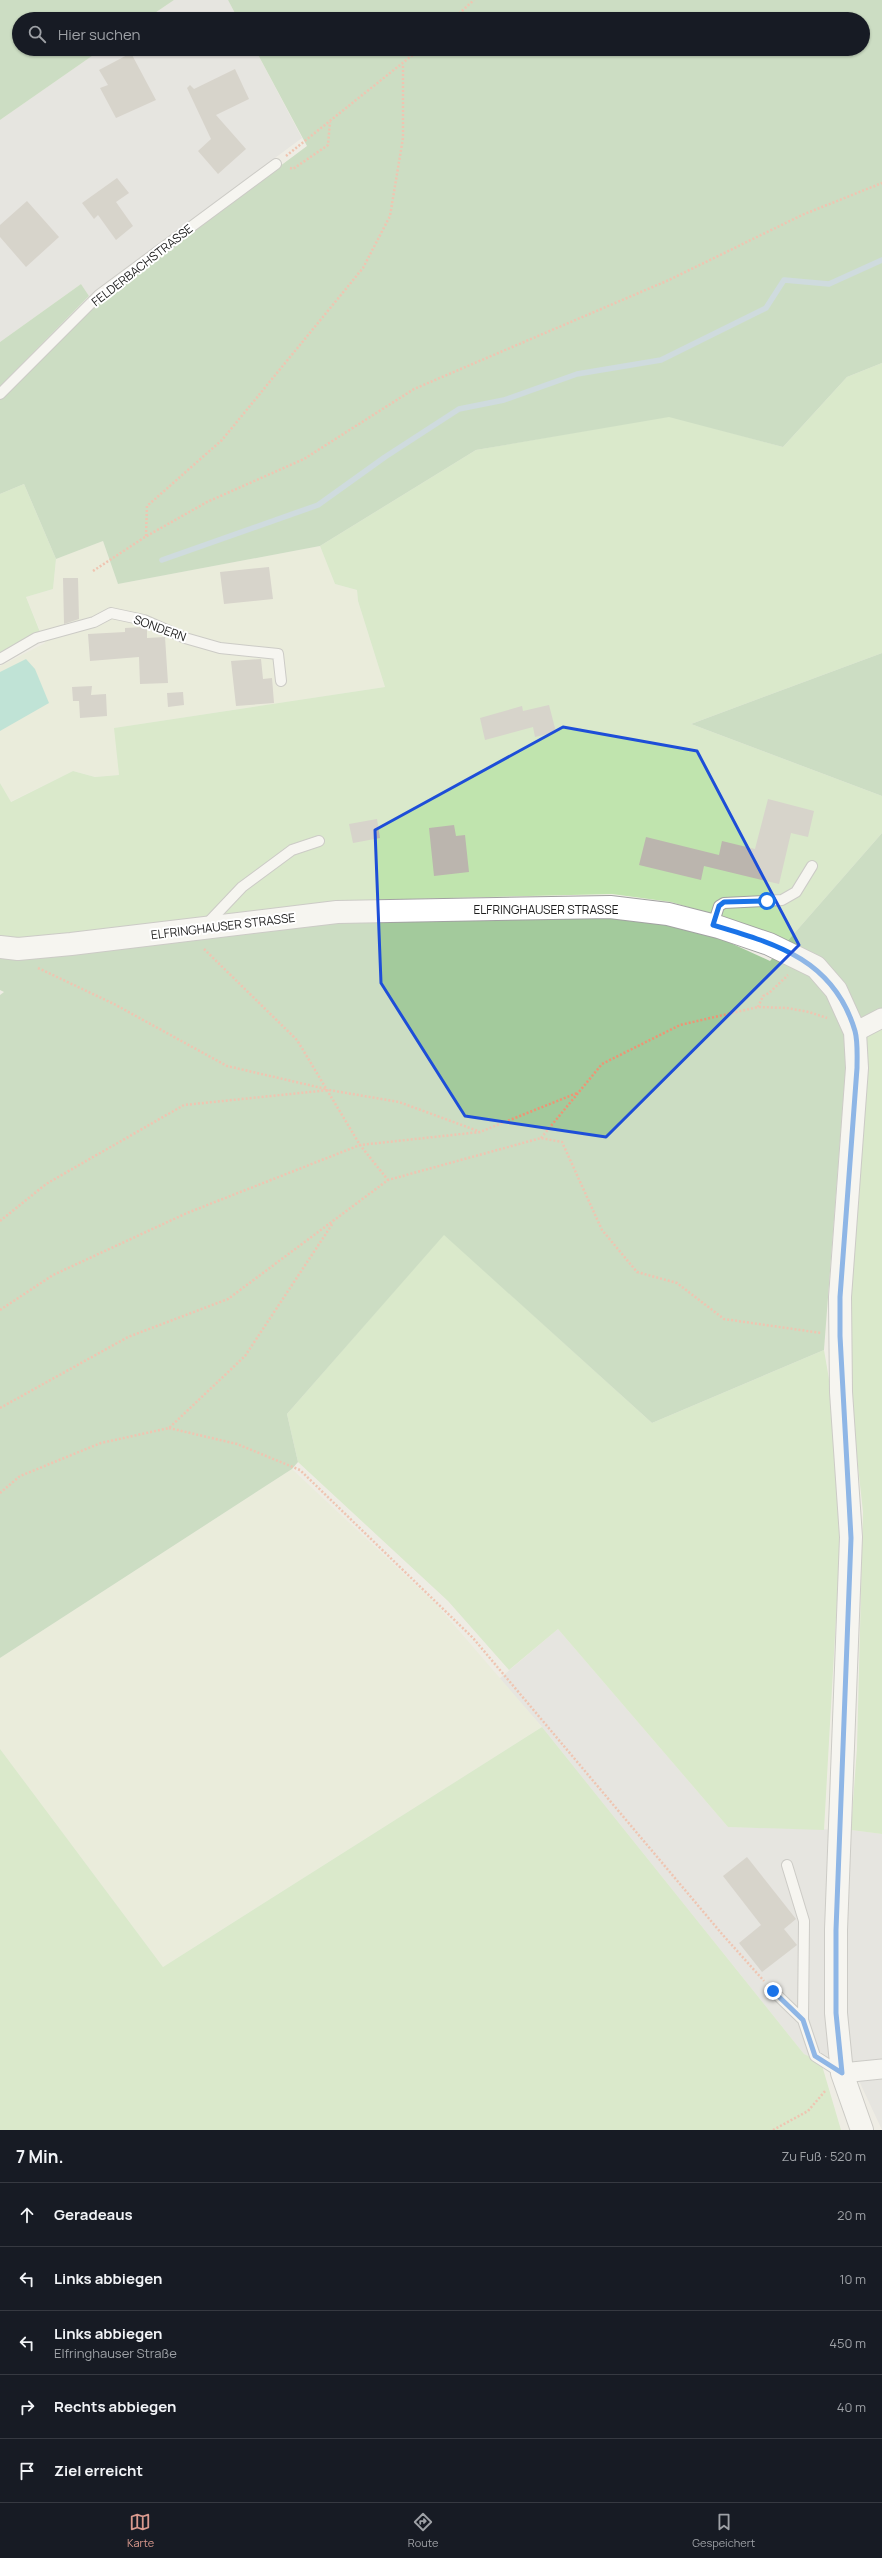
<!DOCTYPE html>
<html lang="de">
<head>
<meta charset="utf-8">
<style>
	body { margin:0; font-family:Manrope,sans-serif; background:#242831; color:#f1f3f6 }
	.stop { position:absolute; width:12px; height:12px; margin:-9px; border:3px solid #1a73e8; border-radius:50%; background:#fff }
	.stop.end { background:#1a73e8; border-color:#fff; box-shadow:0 1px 4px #0008 }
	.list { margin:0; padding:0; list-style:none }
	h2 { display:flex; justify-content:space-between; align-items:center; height:52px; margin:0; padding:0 16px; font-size:17px }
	h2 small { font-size:13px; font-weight:400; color:#9ea1a6 }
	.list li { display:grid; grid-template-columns:26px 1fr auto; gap:12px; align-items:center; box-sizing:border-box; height:64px; padding:0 16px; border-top:1px solid #363941 }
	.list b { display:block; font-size:15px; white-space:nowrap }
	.list p { margin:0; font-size:13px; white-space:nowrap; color:#9ea1a6 }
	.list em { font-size:13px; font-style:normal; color:#9ea1a6 }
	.icon { flex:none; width:22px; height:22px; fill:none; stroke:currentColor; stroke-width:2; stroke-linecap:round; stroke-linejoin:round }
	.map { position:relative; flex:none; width:882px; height:2130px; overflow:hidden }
	.search { position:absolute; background:#171b24; box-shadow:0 1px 3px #0004; left:12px; right:12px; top:12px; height:44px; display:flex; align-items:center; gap:10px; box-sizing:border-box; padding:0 14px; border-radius:22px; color:#9ea1a6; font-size:15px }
	.sheet { height:372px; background:#171b24 }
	nav { display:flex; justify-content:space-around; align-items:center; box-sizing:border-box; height:56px; border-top:1px solid #363941; background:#171b24; font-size:11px; color:#9ea1a6 }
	nav a { display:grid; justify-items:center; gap:2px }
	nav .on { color:#d9998e }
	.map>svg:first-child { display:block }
	.residential { fill:#dcdbdb }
	.farmland { fill:#e5ebd1 }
	.grass { fill:#c0e4ae }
	.forest { fill:#a3ca9c }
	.pitch { fill:#88d7c5 }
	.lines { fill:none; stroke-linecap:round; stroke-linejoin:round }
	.stream { stroke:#a8c6d8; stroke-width:5.5 }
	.building { fill:#bbb5ae }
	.service-casing { stroke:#a2a2a2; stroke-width:12 }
	.minor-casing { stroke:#a2a2a2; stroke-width:21 }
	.tertiary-casing { stroke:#a2a2a2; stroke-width:24 }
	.path { stroke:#ef9474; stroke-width:2.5; stroke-dasharray:2 2; stroke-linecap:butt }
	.service { stroke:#fff; stroke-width:10 }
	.minor { stroke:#fff; stroke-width:19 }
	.tertiary { stroke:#fff; stroke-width:22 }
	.route { stroke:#1a73e8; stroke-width:5 }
	.marked { fill:none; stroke:#1d4ed8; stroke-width:3; stroke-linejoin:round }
	.labels { text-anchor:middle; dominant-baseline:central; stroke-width:4; stroke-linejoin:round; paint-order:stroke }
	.street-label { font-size:12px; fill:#1e1e1e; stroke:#fff }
</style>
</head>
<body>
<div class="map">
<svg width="882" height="2130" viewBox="0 0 882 2130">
	<rect width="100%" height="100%" fill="#eeece4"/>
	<path class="residential" d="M174,0H228L238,19H146Z
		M102,49H255L302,138L89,296L81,284L0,342V120Z
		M558,1629L728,1827L851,1830L882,1834V2130L860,2083L804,2054L542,1727L499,1679Z"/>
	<path class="farmland" d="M103,541L118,584L320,546L335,584L357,590L358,601L385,687L115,728L119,775L95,777L73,771L10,802L0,783V666L45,643L26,597L53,589L56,559Z
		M292,1469L436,1604L542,1727L163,1967L0,1750V1658Z"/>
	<path class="grass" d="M882,363V653L691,724L882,796V833L784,945L726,918L671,902L612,894L369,900L23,940L0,939V783L11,802L73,771L95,777L119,775L114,728L385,687L358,601L357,590L335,584L320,546L476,450L669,416L783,447L847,377Z
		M24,484L56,559L53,589L26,597L40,632L0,653V494Z
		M882,1021V1834L851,1830L857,1748L863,1512L849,1383L848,1342L858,1034Z
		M444,1234L652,1423L824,1350L830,1385L840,1547L824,1830L728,1827L558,1629L509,1670L448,1601L298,1462L287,1414Z
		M542,1727L804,2054L821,2062L841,2130H0V1749L163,1967Z"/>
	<path class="forest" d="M0,0H174L146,19H19V49H102L0,120Z
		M228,0H882V363L847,377L783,447L669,417L476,450L320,546L118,584L103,541L56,559L24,484L0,494V399L104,297L307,146L255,49H863V19H238Z
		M81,284L89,296L0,386V342Z
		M882,653V796L691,724Z
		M882,833V1015L848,1036L824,1350L652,1423L444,1235L287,1414L298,1462L292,1469L0,1658V995L4,992L0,990V954L338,919L612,914L665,923L724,940L770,961Z"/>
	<path class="pitch" d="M26,659L35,669L49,703L0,731V672Z"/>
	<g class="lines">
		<path class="stream" d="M162,560L318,505L385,457L459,409L504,400L577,374L661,360L766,308L784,280L829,284L882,260"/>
	</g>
	<path class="building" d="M131,53L156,100L116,118L100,88L108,85L99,70Z
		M235,69L249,99L216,115L246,149L218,174L198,151L211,139L187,88L190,85L194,89Z
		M117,178L129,193L116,202L133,226L116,240L98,215L94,219L82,203Z
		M27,201L59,237L26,267L0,237V225Z
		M269,567L273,599L224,604L220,572Z
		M63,578H78L79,619L64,624Z
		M143,627L147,628V638L165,637L168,683L140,684L139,657L90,661L88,634L125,632V628Z
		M261,659L263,679L272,678L274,703L236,706L231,661Z
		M92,686L91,695L106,694L107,716L80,718L79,701H73L72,687Z
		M183,692L184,705L168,707L167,693Z
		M549,705L556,732L535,737L533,727L485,740L480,718L522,706L523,711Z
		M768,799L814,811L808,837L791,833L779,884L704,866L701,880L639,865L646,837L719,855L722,841L755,849Z
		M377,819L380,838L353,843L349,824Z
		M454,825L456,836L465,835L469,872L434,876L429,828Z
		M747,1857L796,1919L784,1929L797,1945L762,1972L739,1943L761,1925L723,1876Z"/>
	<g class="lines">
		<defs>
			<path id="service" d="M0,394L99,295L276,164
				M0,659L36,638L94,622L111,613L144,620L185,638L220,648L278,654L281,681
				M206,925L242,887L292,850L319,841
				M713,925L719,906L724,903L782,900L796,892L812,866
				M787,1865L804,1921L803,2020
				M773,1991L803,2020L815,2056L840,2072"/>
			<path id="minor" d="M855,1032L882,1018
				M842,2073L882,2069"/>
			<path id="tertiary" d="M0,947L18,949L71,944L337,912L610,907L668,914L719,927L769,944L816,967L836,990L855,1032L857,1068L840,1297L841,1392L851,1537L836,1930V2013L842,2073L862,2130"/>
		</defs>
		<use href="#service" class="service-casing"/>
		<use href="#minor" class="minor-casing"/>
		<use href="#tertiary" class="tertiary-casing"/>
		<path class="path" d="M453,19L474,0
			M286,156L420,49
			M290,168L293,169L328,145L330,122
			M146,536L147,506L222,440L363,268L390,216L403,138V65
			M93,571L145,537L207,502L304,459L414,389L669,280L802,215L882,183
			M204,949L297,1040L360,1145L388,1180
			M38,968L114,1004L227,1066L326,1089
			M758,1007L763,996L769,993L788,975
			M541,1138L602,1064L680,1025L758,1007L787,1008L809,1012L827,1018
			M0,1221L46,1184L184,1105L329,1090L399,1102L478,1131
			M0,1310L53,1275L187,1213L360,1145L480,1132L577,1093
			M0,1408L128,1337L228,1299L388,1180L541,1138L562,1142L602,1230L637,1272L677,1283L724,1319L821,1333
			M169,1428L237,1444L300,1470L473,1638L722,1934L764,1981
			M0,1493L20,1476L101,1443L169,1428L245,1356L333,1223
			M773,2130L808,2111L826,2090"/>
		<use href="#service" class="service"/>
		<use href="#minor" class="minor"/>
		<use href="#tertiary" class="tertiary"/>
	</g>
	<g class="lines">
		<path class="route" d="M767,901L724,902L719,906L713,925C777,944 834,960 855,1031C858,1042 857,1057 857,1068L840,1297V1336L851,1538L836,1930V2013L842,2073L815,2056L803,2020L773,1991"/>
	</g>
	<path d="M0 0H882V2130H0ZM563,727L697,751L799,945L606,1137L465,1116L381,983L375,830Z" fill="#eeece4" fill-opacity=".55" fill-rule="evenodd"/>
	<path class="marked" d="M563,727L697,751L799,945L606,1137L465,1116L381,983L375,830Z"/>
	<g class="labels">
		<g class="street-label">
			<text transform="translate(142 265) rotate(-38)">FELDERBACHSTRASSE</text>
			<text transform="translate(160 628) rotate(20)">SONDERN</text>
			<text x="546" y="909">ELFRINGHAUSER STRASSE</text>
			<text transform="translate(223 926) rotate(-7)">ELFRINGHAUSER STRASSE</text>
		</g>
	</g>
</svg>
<div class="stop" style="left:767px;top:901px"></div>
<div class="stop end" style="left:773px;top:1991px"></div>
<div class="search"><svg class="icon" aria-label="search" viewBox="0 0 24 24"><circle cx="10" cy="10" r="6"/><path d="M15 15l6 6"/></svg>Hier suchen</div>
</div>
<section class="sheet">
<h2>7 Min.<small>Zu Fuß · 520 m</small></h2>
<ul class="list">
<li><svg class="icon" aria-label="ahead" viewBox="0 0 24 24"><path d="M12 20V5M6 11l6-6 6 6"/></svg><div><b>Geradeaus</b></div><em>20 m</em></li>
<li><svg class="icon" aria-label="left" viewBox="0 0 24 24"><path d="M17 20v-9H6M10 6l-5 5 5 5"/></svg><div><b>Links abbiegen</b></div><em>10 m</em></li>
<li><svg class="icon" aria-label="left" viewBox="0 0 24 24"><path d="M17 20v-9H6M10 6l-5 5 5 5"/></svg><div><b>Links abbiegen</b><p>Elfringhauser Straße</p></div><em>450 m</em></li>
<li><svg class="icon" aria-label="right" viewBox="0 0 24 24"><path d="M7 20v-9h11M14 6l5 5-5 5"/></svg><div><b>Rechts abbiegen</b></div><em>40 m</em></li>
<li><svg class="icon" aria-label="arrive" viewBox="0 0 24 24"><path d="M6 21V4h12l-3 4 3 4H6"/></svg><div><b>Ziel erreicht</b></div></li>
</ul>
</section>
<nav>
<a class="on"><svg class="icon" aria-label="map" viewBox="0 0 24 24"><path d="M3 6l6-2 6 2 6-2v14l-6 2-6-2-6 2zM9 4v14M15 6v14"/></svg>Karte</a>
<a><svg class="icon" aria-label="directions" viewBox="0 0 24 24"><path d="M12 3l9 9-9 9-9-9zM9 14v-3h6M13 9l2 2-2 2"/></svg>Route</a>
<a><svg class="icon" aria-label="saved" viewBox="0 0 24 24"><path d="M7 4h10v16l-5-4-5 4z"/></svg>Gespeichert</a>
</nav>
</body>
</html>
